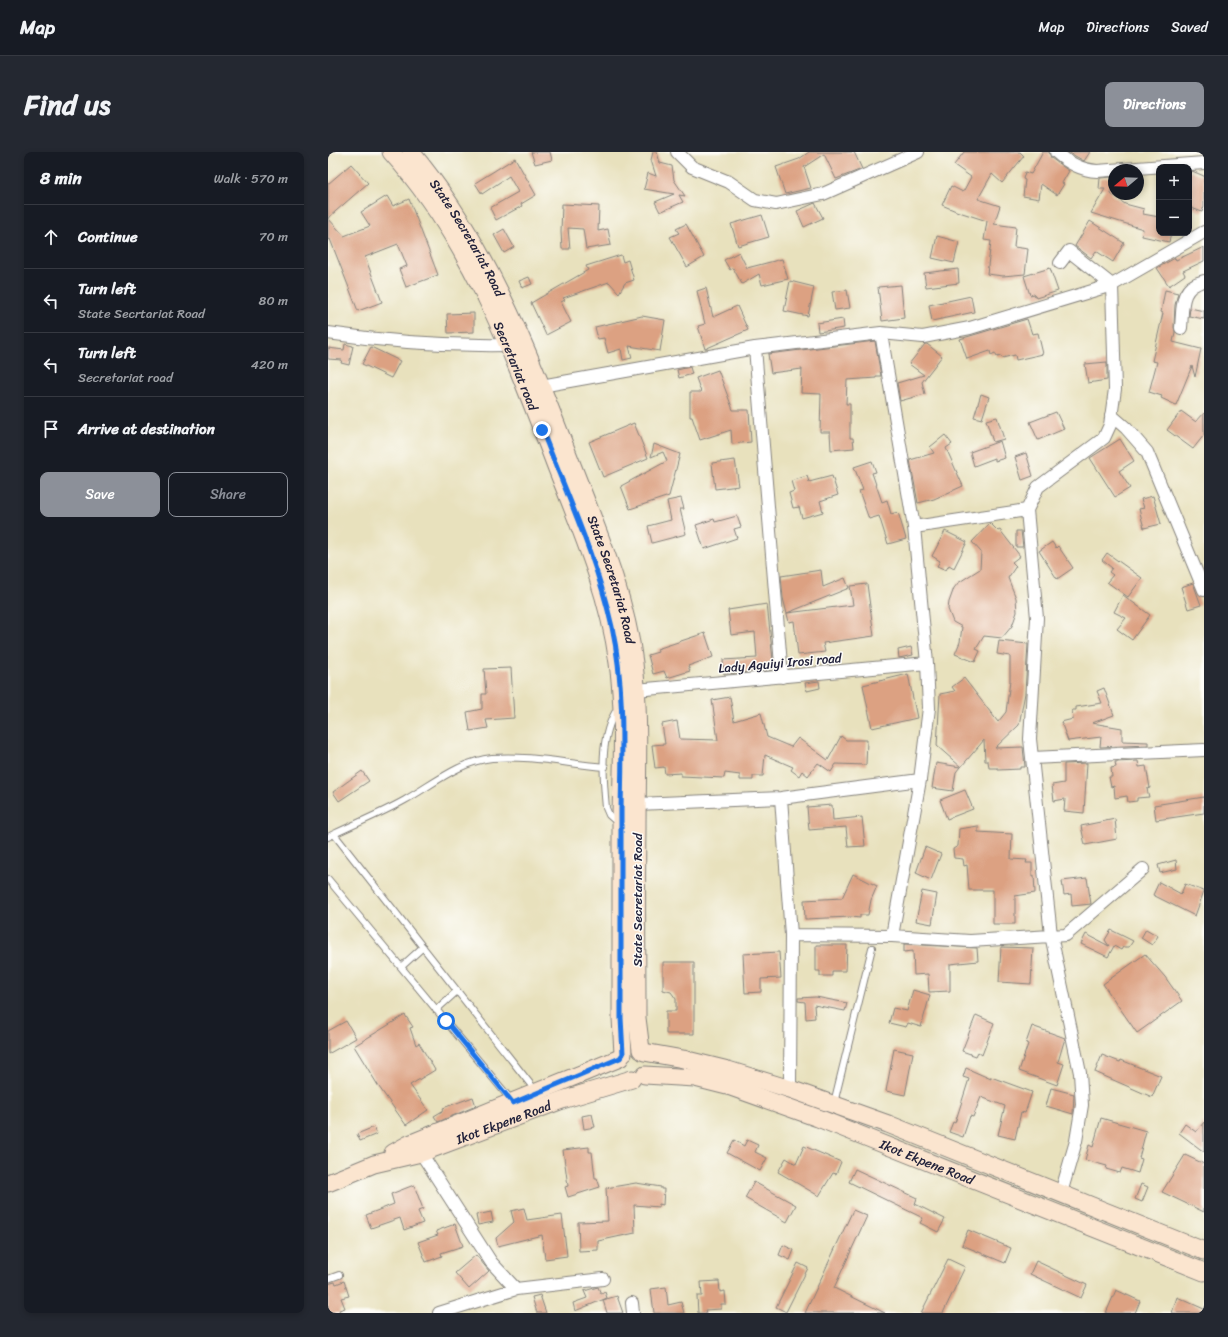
<!DOCTYPE html>
<html lang="en">
<head>
<meta charset="utf-8">
<style>
	body { margin:0; font-family:Sriracha,sans-serif; background:#242831; color:#f1f3f6 }
	.controls { position:absolute; right:12px; top:12px; display:grid; overflow:hidden; border-radius:8px; box-shadow:0 2px 6px #0003 }
	.controls button { width:36px; height:36px; display:grid; place-items:center; padding:0; border:0; border-bottom:1px solid #363941; background:#171b24; color:#f1f3f6; font:20px sans-serif }
	.compass { position:absolute; left:780px; top:12px; width:36px; height:36px; border-radius:50%; background:#171b24; box-shadow:0 2px 6px #0003; rotate:251deg }
	.stop { position:absolute; width:12px; height:12px; margin:-9px; border:3px solid #1a73e8; border-radius:50%; background:#fff }
	.stop.end { background:#1a73e8; border-color:#fff; box-shadow:0 1px 4px #0008 }
	.list { margin:0; padding:0; list-style:none }
	h2 { display:flex; justify-content:space-between; align-items:center; height:52px; margin:0; padding:0 16px; font-size:17px }
	h2 small { font-size:13px; font-weight:400; color:#9ea1a6 }
	.list li { display:grid; grid-template-columns:26px 1fr auto; gap:12px; align-items:center; box-sizing:border-box; height:64px; padding:0 16px; border-top:1px solid #363941 }
	.list b { display:block; font-size:15px; white-space:nowrap }
	.list p { margin:0; font-size:13px; white-space:nowrap; color:#9ea1a6 }
	.list em { font-size:13px; font-style:normal; color:#9ea1a6 }
	.actions { display:flex; gap:8px; padding:12px 16px }
	.actions a { flex:1; padding:9px 0; border:1px solid #8c9099; border-radius:8px; text-align:center; font-size:14px; color:#8c9099 }
	.actions .main { background:#8c9099; color:#fff }
	.icon { flex:none; width:22px; height:22px; fill:none; stroke:currentColor; stroke-width:2; stroke-linecap:round; stroke-linejoin:round }
	.map { position:relative; flex:none; width:876px; height:1161px; overflow:hidden; border-radius:8px }
	header { display:flex; align-items:center; gap:24px; box-sizing:border-box; height:56px; padding:0 20px; background:#171b24; border-bottom:1px solid #363941 }
	header strong { font-size:19px }
	nav { display:flex; gap:22px; margin-inline-start:auto; font-size:14px }
	.intro { display:flex; align-items:center; justify-content:space-between; box-sizing:border-box; height:96px; padding:0 24px }
	h1 { margin:0; font-size:28px }
	.button { padding:10px 18px; border-radius:8px; background:#8c9099; color:#fff; font-size:14px; font-weight:700 }
	main { display:flex; gap:24px; padding:0 24px }
	aside { flex:1; background:#171b24; border-radius:8px; box-shadow:0 2px 6px #0003 }
	.map>svg:first-child { display:block }
	.building { fill:#dca182 }
	.lines { fill:none; stroke-linecap:round; stroke-linejoin:round }
	.lane-casing { stroke:#85827c; stroke-width:8 }
	.street-casing { stroke:#85827c; stroke-width:14 }
	.secondary-casing { stroke:#85827c; stroke-width:19 }
	.lane { stroke:#fff; stroke-width:6 }
	.street { stroke:#fff; stroke-width:12 }
	.secondary { stroke:#fbe5cf; stroke-width:17 }
	.route { stroke:#1a73e8; stroke-width:5 }
	.labels { text-anchor:middle; dominant-baseline:central; stroke-width:3; stroke-linejoin:round; paint-order:stroke }
	.street-label { font-size:13px; fill:#22223b; stroke:#fdfcf7 }
</style>
</head>
<body>
<header>
<strong>Map</strong>
<nav><a>Map</a><a>Directions</a><a>Saved</a></nav>
</header>
<div class="intro"><h1>Find us</h1><a class="button">Directions</a></div>
<main>
<aside>
<h2>8 min<small>Walk · 570 m</small></h2>
<ul class="list">
<li><svg class="icon" aria-label="ahead" viewBox="0 0 24 24"><path d="M12 20V5M6 11l6-6 6 6"/></svg><div><b>Continue</b></div><em>70 m</em></li>
<li><svg class="icon" aria-label="left" viewBox="0 0 24 24"><path d="M17 20v-9H6M10 6l-5 5 5 5"/></svg><div><b>Turn left</b><p>State Secrtariat Road</p></div><em>80 m</em></li>
<li><svg class="icon" aria-label="left" viewBox="0 0 24 24"><path d="M17 20v-9H6M10 6l-5 5 5 5"/></svg><div><b>Turn left</b><p>Secretariat road</p></div><em>420 m</em></li>
<li><svg class="icon" aria-label="arrive" viewBox="0 0 24 24"><path d="M6 21V4h12l-3 4 3 4H6"/></svg><div><b>Arrive at destination</b></div></li>
</ul>
<div class="actions"><a class="main">Save</a><a>Share</a></div>
</aside>
<div class="map">
<svg width="876" height="1161" viewBox="0 0 876 1161">
	<rect width="100%" height="100%" fill="#fdfcf7"/>
	<filter id="ink" filterUnits="userSpaceOnUse"><feTurbulence type="fractalNoise" baseFrequency=".025" numOctaves="2"/><feDisplacementMap in="SourceGraphic" scale="8" xChannelSelector="R" yChannelSelector="G"/><feConvolveMatrix kernelMatrix="1 2 1 2 8 2 1 2 1" color-interpolation-filters="sRGB"/></filter>
	<filter id="wash" filterUnits="userSpaceOnUse"><feTurbulence type="fractalNoise" baseFrequency=".012" numOctaves="4" result="noise"/><feDisplacementMap in="SourceGraphic" scale="16" xChannelSelector="R" yChannelSelector="G"/><feGaussianBlur stdDeviation="0.9" result="paint"/><feColorMatrix in="noise" values="0 0 0 0 0 0 0 0 0 0 0 0 0 0 0 0 0 1.4 0 .05"/><feComposite in="paint" operator="in"/></filter>
	<g filter="url(#wash)">
		<rect width="100%" height="100%" fill="#e8e1bd"/>
		<g id="blocks">
			<path class="building" d="M203,0H222L224,8L207,12Z
				M325,0H329L332,11L344,14L346,28L357,44L351,43L355,50L332,60L327,50L346,42L316,37L320,21L328,24L323,8Z
				M481,0H526L534,17L508,27L496,2L476,15L483,36L457,42L448,15L471,7Z
				M636,0H692L696,4L674,31L664,22L650,47L672,54L666,72L688,75L686,95L700,97L697,122L675,124L659,122L663,89L656,88L659,69L628,59L614,53L623,34L635,40L643,25L626,13Z
				M715,0H721L723,6L741,19L734,31L736,32L729,43L713,32L711,47L695,44L697,28L695,27L697,20L703,22Z
				M740,0H762L756,9Z
				M187,6L208,43L193,52L194,54L168,68L162,56L190,40L181,24L154,42L147,31Z
				M23,12L40,31L0,66L16,84L42,74L33,60L59,44L65,54L81,47L110,123L78,135L71,117L79,114L70,92L37,105L54,150L30,159L2,87L0,89V32Z
				M864,19L876,24V54L874,60L861,55V20Z
				M784,25L783,42L797,52L816,57L815,62L831,65V81H843L841,90L814,84L815,77L763,61L777,37H771L772,26Z
				M487,51L495,66L476,75L469,59Z
				M234,52L271,54L270,79L280,77L283,93L258,97L255,77L240,76L242,97H234L233,80Z
				M434,63L441,85L410,94L403,72Z
				M762,69L796,91L785,110L768,99L763,106L747,94Z
				M358,72L376,105L359,115L342,85L351,81L348,77Z
				M176,77L186,95L176,101L166,83Z
				M609,84L631,90L626,111L604,106Z
				M876,95V109L855,119L857,123L841,134L829,116L847,106L848,108Z
				M411,100L419,116L454,107L460,127L434,133L431,122L414,132L405,116L402,118L396,108Z
				M293,103L295,110L300,108L306,128L297,131L291,141L281,130L235,146L237,148L233,150L243,170L218,183L203,151L260,118L258,114Z
				M722,116L730,139L708,146L706,142L702,143L696,124Z
				M630,117L631,131L598,135L596,121Z
				M201,125L204,132L194,136L191,129Z
				M462,129L486,135L480,164L456,159Z
				M573,133L576,166L554,169L550,135Z
				M378,136L385,165L409,154L420,178L377,197L370,174L377,172L369,139Z
				M519,138L522,156L507,158L504,140Z
				M837,138L850,141L847,153L846,175L847,180L845,190L873,197L867,225L864,214L848,253L833,246L834,244L821,240L829,210L824,209L835,161L833,160Z
				M643,144L646,160L604,169L601,153Z
				M862,156L876,159V167L861,164Z
				M146,161V180L120,181L119,162Z
				M314,164L337,168L332,199L301,194L304,206L295,208L293,197L280,201L276,186L270,187L267,175Z
				M515,167L516,176L490,180L489,171Z
				M699,167L704,182L710,181L715,202L688,208L687,203L674,206L673,204L669,205L667,201L663,203L662,199L639,207L632,187Z
				M547,189L553,224H548V226L519,228L518,252H522V286H525L526,296L503,298L502,280H492L493,242L473,241L474,217L443,221L440,202Z
				M17,192L25,194L21,213L13,211L14,208L0,207V196L16,198Z
				M597,192H599L614,204L594,230L597,242L572,249L569,231L596,223L581,212Z
				M43,195L72,209L63,226L34,212Z
				M779,210V228L760,231L757,212Z
				M362,215L364,222L351,226L349,218Z
				M390,218L405,258H421L423,290L404,292L403,278L372,288L364,265H362V240H373L368,226Z
				M653,242L661,245L654,267L646,265Z
				M853,259L868,270L876,261V283L865,297L839,278Z
				M728,260L736,277L710,288L702,270Z
				M669,265L676,287L665,290L658,268Z
				M306,271L320,306L275,325L261,290Z
				M617,283L624,292L618,296L635,334L606,347L590,351L582,308L606,301L602,295Z
				M792,287L806,309L791,319L802,336L787,345L762,306Z
				M672,289L677,306L667,309V306L646,314L642,300Z
				M326,292L352,302L341,344L302,357L293,334L339,309L335,300L323,305Z
				M698,301L705,324L694,328L687,305Z
				M407,308L411,334L387,337L384,311Z
				M544,309L548,320L544,321L554,350L559,348L563,362L570,360L578,387L560,392L551,364L541,367L531,339L535,338L526,315Z
				M479,324L481,330L504,324L510,343L492,349L495,360L474,366L471,355L465,356L461,341L466,339L463,329Z
				M825,344L833,372L816,376L811,357L816,356L813,347Z
				M353,346L356,357H352L358,382L324,391L320,374L343,368L339,349Z
				M409,364L413,375L406,377L409,386L376,397L368,373L386,367L387,370Z
				M662,371L670,379L672,378L692,404L684,410L688,414L680,426L688,446L689,460L684,474L674,486L656,484L648,497L652,499L647,510L627,502L632,490L634,475L625,470L620,457L621,450L626,436L630,431L652,417L653,400L644,390Z
				M617,379L639,390L626,416L621,413L618,418L609,414L612,409L604,404Z
				M688,379H693L695,395H688Z
				M724,390L728,396L730,394L745,416L729,427L711,399Z
				M779,401L814,426L800,445L779,430L785,423L781,420L784,416L774,408Z
				M493,418L495,435L517,426L521,436L459,461L525,453L522,434L539,432L546,484L495,491L497,500L470,503L466,469L461,470L455,446L453,424Z
				M865,431L873,453L860,457L853,435Z
				M795,443L822,463L804,488L789,477L798,466L786,460Z
				M439,452L446,518L396,522L395,508L429,506L427,480L403,483L400,458Z
				M377,481L385,505L360,514L362,519L339,526L336,519L325,522L320,503L330,500L329,497Z
				M671,489L700,492L697,541L691,573L667,596L695,595L697,615H692V617L670,618V616H661L660,609H657L656,588L633,615L609,594L612,542L627,539L624,535L636,526L670,570L678,560L682,529V504L669,502Z
				M583,495L585,503L571,506L570,498Z
				M183,516L186,566L158,568L160,576L142,579L139,560L154,557V542H158L156,517Z
				M580,522L589,566L544,576L535,533Z
				M491,529L492,536L479,539L477,531Z
				M776,536L786,563L764,571L794,576V589L820,590V593L772,595L773,585L740,589L733,570L745,567L744,558H748V555L774,551L769,539Z
				M402,545L406,569L433,561L439,585L463,595L470,586L500,608L513,584L518,588H539L538,613L508,612L503,620L490,611L480,624L474,619L471,624L463,618L465,615L437,603L435,624H425V628H412V623L397,621L396,626L353,624V621L337,622L336,615L327,616L324,593L337,592L334,572L349,569L352,587L390,588L384,548Z
				M810,609L811,615L818,614L822,636L819,637L821,645L809,646V649L800,650L799,644L787,646L786,634L783,635L781,625H784L783,616L788,615L787,610Z
				M608,611L632,615L628,620L625,639L604,636Z
				M759,611L756,661L736,659L737,647L726,649L724,633L736,631V612Z
				M34,619L41,629L11,649L5,640Z
				M637,638L645,657L619,667L612,648Z
				M876,645V661L828,668L826,653Z
				M504,653L505,668L534,665L537,694L520,695L518,675L481,678L479,655Z
				M787,667L789,687L757,693L753,674Z
				M650,674V680L684,682L683,707L699,708L698,711H704V724L706,723L707,741L687,744V772H665V738H641L639,713L636,714L635,707L626,706L625,697L630,694L631,677Z
				M597,695L613,702L603,728L588,721Z
				M848,708L849,717L832,721L830,713Z
				M525,722L549,734L543,748L540,763H532V766L523,765L477,767L476,748L514,746Z
				M759,726L763,752L744,754L743,742L736,743L734,729Z
				M831,730L853,742L857,732L876,739L867,764L825,743Z
				M594,739L609,742L604,772L588,769Z
				M818,777L830,784L824,793L813,786Z
				M783,778L805,789L801,795H795L793,798L786,794L780,805L753,792L758,782L781,794L777,788Z
				M576,792L649,796L650,809L622,812V839L601,840L600,822L586,823L585,799L576,800Z
				M488,793H519L518,819H504V824H492V819H488Z
				M673,795L705,796L703,832L671,830Z
				M451,800L453,826L433,827V840L417,841L415,802Z
				M817,802L837,825L854,849L809,881L775,832Z
				M335,810H366V882H338V859H348V847L343,840L335,838Z
				M585,838L602,843L593,875L580,871L578,875L561,871L565,856L579,859Z
				M488,845L519,851L517,859L486,853L487,866L478,867L477,850L470,849V846Z
				M77,863L85,875L82,876L88,893L91,891L107,918L82,933L100,958L78,973L51,935L26,894Z
				M648,863L666,871L654,903L650,900L648,904L634,899Z
				M18,869L28,886L0,902V879Z
				M704,874L737,886L730,910L736,912L729,933L691,919L700,892L698,891Z
				M566,897L585,901L577,943L558,939Z
				M774,903L792,910L793,908L833,924L824,945L767,920Z
				M638,916L663,927V925L704,940L697,961L693,960L687,987L670,983L677,954L653,945L645,965L642,964L635,985L621,980L625,970L627,971L641,927L635,925Z
				M723,936L746,942L745,962L718,954Z
				M145,945L148,954L110,970L106,964L116,958L115,956Z
				M264,962L267,975L256,977L254,964Z
				M773,966L818,979L811,1006L814,1007L810,1021L794,1016L792,1021L778,1017L779,1014L757,1008L761,993L765,995Z
				M876,970V1000L851,981L857,972L868,980Z
				M46,975L49,982L32,989L29,982Z
				M406,988L416,994L419,988L430,993L427,1000L439,1006L432,1019L399,1001Z
				M476,994L513,1010L508,1022L505,1021L491,1044L450,1020L458,1006L468,1012Z
				M261,995V1000H264L267,1026H269L272,1035L240,1045L237,1035L240,1034L235,998Z
				M857,1003L876,1012V1060L834,1040Z
				M527,1017L589,1046L587,1052L617,1067L610,1080L592,1071L595,1066L521,1030Z
				M426,1030L468,1053L459,1070L417,1046Z
				M308,1031L333,1035V1037H336L335,1053L331,1052V1055L306,1053L307,1081L270,1089V1098L251,1099L250,1070L280,1069L278,1036Z
				M813,1032L820,1035L814,1050L807,1047Z
				M86,1033L95,1057L90,1059L95,1071L76,1078L72,1066L43,1076L38,1063L66,1052L63,1042Z
				M196,1056L199,1068L234,1063L239,1104L217,1107L214,1083L170,1094L168,1086L186,1070L183,1059Z
				M525,1058L539,1064L506,1136L557,1161H477Z
				M163,1060L165,1070L150,1073L148,1063Z
				M127,1072L135,1094L113,1101L114,1104L98,1110L90,1090L110,1083L108,1079Z
				M640,1078L683,1096L677,1111L634,1093Z
				M455,1093L466,1098L462,1108L451,1103Z
				M148,1103L161,1119L141,1137L127,1121Z
				M620,1107L637,1115L615,1161H593Z
				M708,1109L759,1133L753,1146L702,1122Z
				M470,1111L480,1116L458,1160L448,1155Z
				M16,1129L21,1144L13,1146L17,1156L11,1158L12,1161H0V1132L7,1130L8,1132Z
				M391,1129L392,1140L397,1139L398,1152H393V1157L377,1158L378,1161H370L369,1144H374L373,1130Z
				M270,1135L273,1142L277,1140L279,1146L247,1159L245,1151L259,1146L256,1139Z
				M338,1135L340,1153L353,1150L356,1161H326L323,1137Z
				M788,1138L812,1149L807,1161H778Z
				M212,1143L218,1161H209L204,1145Z
				M289,1144L295,1161H279L275,1148Z
				M849,1145L876,1157V1161H844Z"/>
		</g>
	</g>
	<g filter="url(#ink)">
		<use href="#blocks" fill-opacity="0" stroke="#85827c" stroke-width="1"/>
		<g class="lines">
			<defs>
				<path id="lane" d="M290,556C271,583 275,624 278,656L281,663L290,671
					M6,682C29,671 54,661 77,648C104,633 132,609 164,606C201,603 240,612 277,615
					M0,685L6,682L207,938
					M0,727L184,949
					M73,815L95,795
					M108,858L129,839
					M506,951L544,796
					M0,1127L11,1123"/>
				<path id="street" d="M349,0L364,15L401,30L427,48L448,52L495,42L590,0
					M728,0C740,11 753,18 769,19L876,11
					M853,176C855,155 851,135 876,129
					M0,181C60,190 121,194 181,193
					M553,181L595,185L642,176L784,133L741,99L732,111
					M427,196L454,525
					M213,234L427,196L553,181L586,375L599,511L601,556L592,628L564,784
					M783,263L798,276L819,300L876,438
					M699,358L710,335L776,286L782,273L787,237L784,133L876,80
					M586,375L699,358L709,466L702,587L723,783L752,921L754,953L748,989L733,1041
					M308,538L599,511
					M704,606L876,598
					M453,646L463,783L564,784L642,789L738,783L815,717
					M309,652L453,646L592,628
					M462,937L463,783
					M93,1001L163,1110L188,1137L275,1127
					M304,1151L305,1161
					M111,1161L188,1137"/>
				<g id="secondary">
					<path id="s1" d="M63,0C145,91 186,205 229,317C254,380 281,443 290,511C297,561 294,612 293,663C293,731 293,799 293,866L295,902"/>
					<path id="s2" d="M83,0C161,93 203,207 246,318C270,380 298,444 306,511C312,566 309,622 309,677C308,740 309,803 309,866L313,898"/>
					<path d="M316,900L355,907L400,918L462,937L560,972L876,1099"/>
					<path id="s3" d="M317,923L367,926L403,935L490,966L876,1120"/>
					<path d="M65,1001L81,992L292,906"/>
					<path id="s4" d="M0,1031L46,1012L93,1001L234,948L304,927"/>
				</g>
			</defs>
			<use href="#lane" class="lane-casing"/>
			<use href="#street" class="street-casing"/>
			<use href="#secondary" class="secondary-casing"/>
			<use href="#lane" class="lane"/>
			<use href="#street" class="street"/>
			<use href="#secondary" class="secondary"/>
		</g>
	</g>
	<g class="lines" filter="url(#ink)">
		<path class="route" d="M118,869L185,951L292,906L295,902L293,866C293,797 293,728 293,658C294,597 297,535 284,475C269,407 239,343 214,278"/>
	</g>
	<g class="labels">
		<g class="street-label">
			<text stroke="none"><textPath href="#s2" startOffset="103">State Secretariat Road</textPath></text>
			<text stroke="none"><textPath href="#s1" startOffset="249">Secretariat road</textPath></text>
			<text stroke="none"><textPath href="#s2" startOffset="475">State Secretariat Road</textPath></text>
			<text transform="translate(452 511) rotate(-5)">Lady Aguiyi Irosi road</text>
			<text transform="translate(309 748) rotate(-90)">State Secretariat Road</text>
			<text stroke="none"><textPath href="#s4" startOffset="186">Ikot Ekpene Road</textPath></text>
			<text stroke="none"><textPath href="#s3" startOffset="297">Ikot Ekpene Road</textPath></text>
		</g>
	</g>
</svg>
<div class="controls">
<button>+</button>
<button>−</button>
</div>
<svg class="compass" viewBox="-18 -18 36 36"><path d="M0-13l5 13h-10z" fill="#e53935"/><path d="M0 13l5-13h-10z" fill="#9ea1a6"/></svg>
<div class="stop" style="left:118px;top:869px"></div>
<div class="stop end" style="left:214px;top:278px"></div>
</div>
</main>
</body>
</html>
